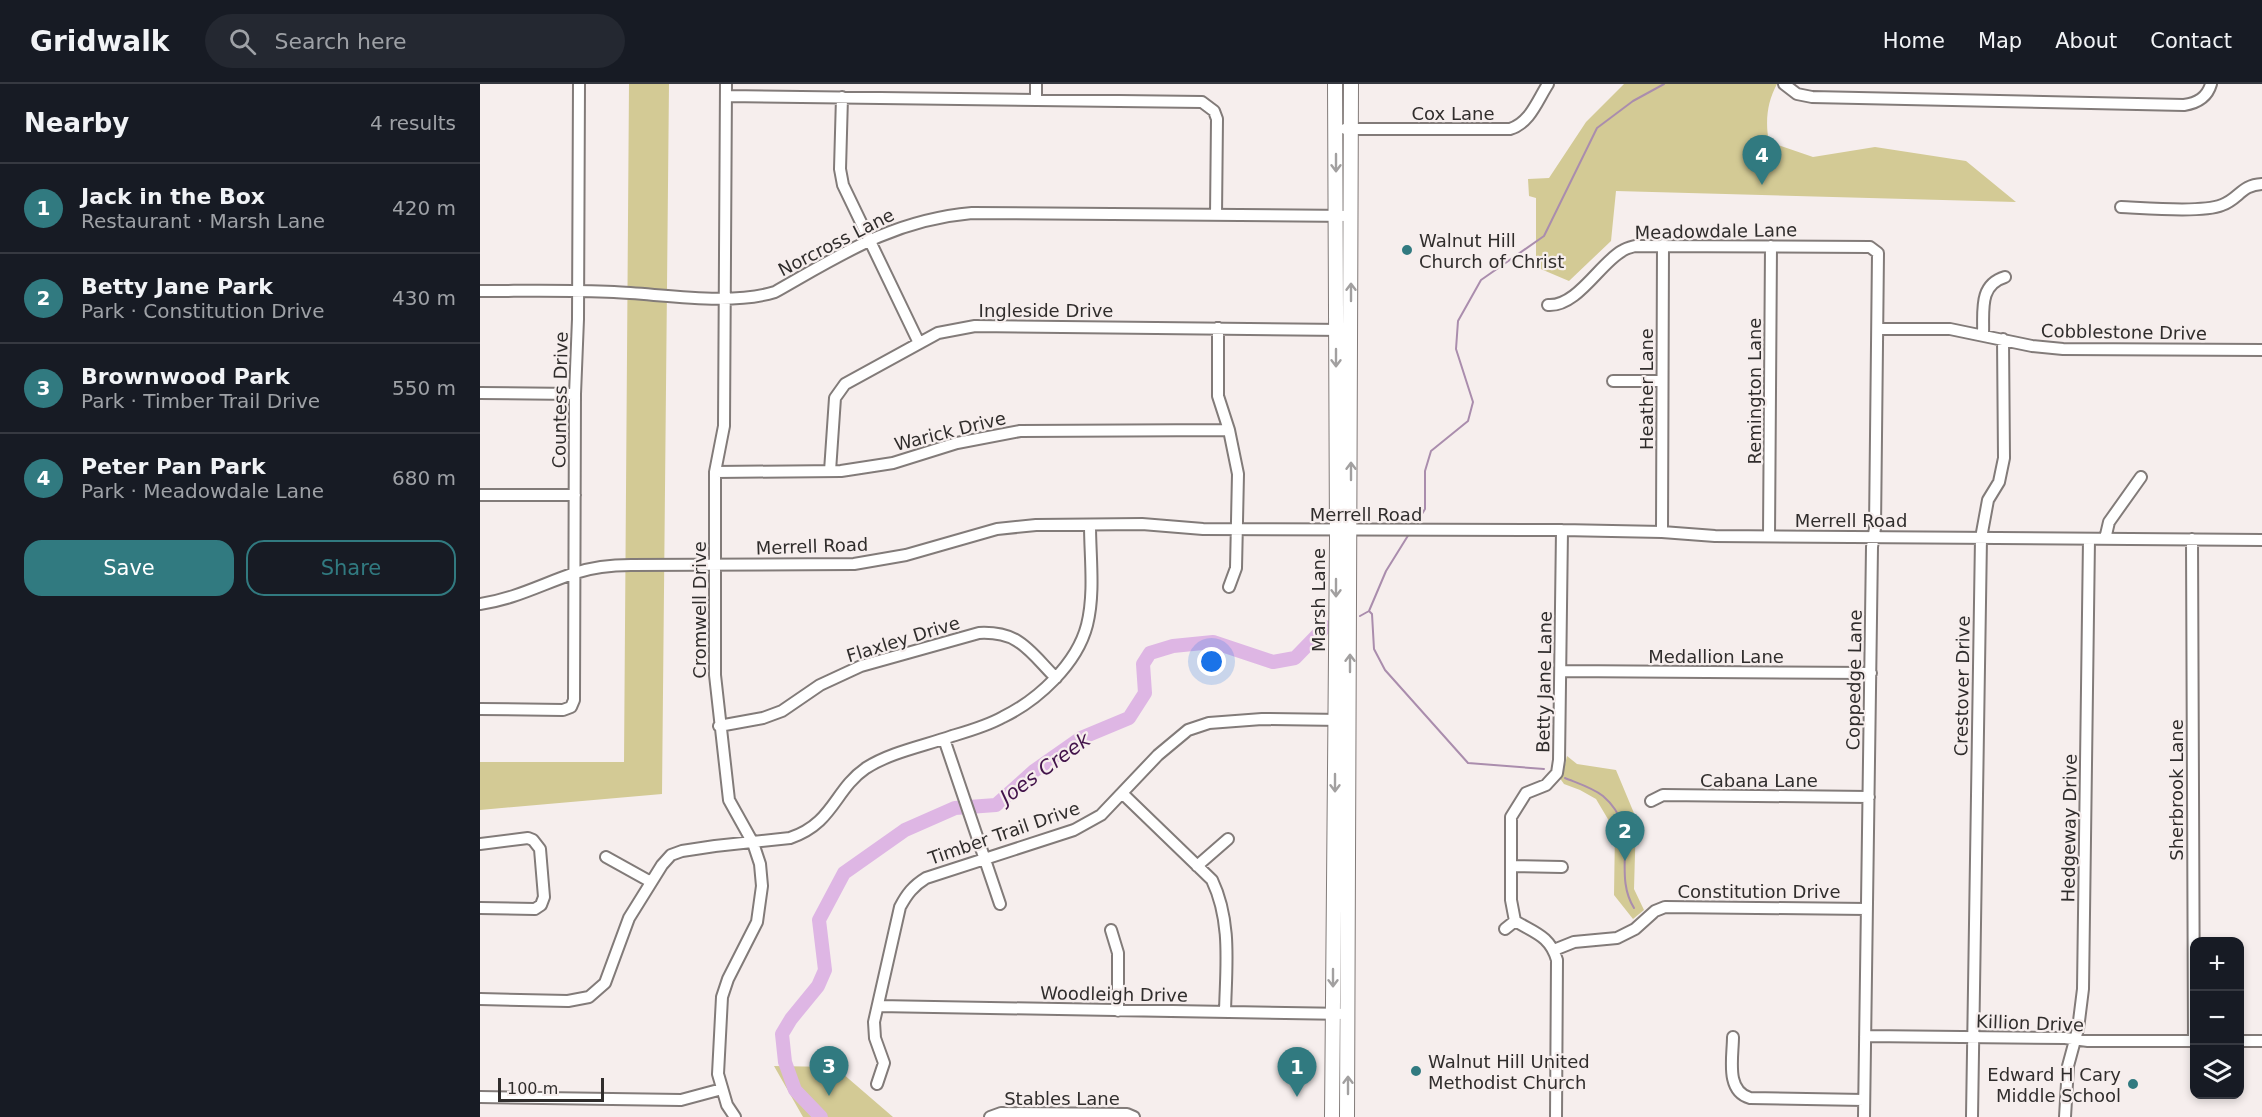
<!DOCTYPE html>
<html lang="en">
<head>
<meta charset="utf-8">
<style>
	body { margin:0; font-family:"DejaVu Sans",sans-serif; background:#242831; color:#f1f3f6 }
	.controls { position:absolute; right:18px; bottom:18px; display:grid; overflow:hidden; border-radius:12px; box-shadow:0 3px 9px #0003 }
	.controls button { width:54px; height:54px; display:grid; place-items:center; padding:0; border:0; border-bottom:2px solid #363941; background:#171b24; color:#f1f3f6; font:30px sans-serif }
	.scale { position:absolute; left:18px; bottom:15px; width:106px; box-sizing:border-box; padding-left:6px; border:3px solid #302d2c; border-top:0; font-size:16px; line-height:21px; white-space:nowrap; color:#302d2c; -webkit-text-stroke:4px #f6eeed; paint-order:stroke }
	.you { position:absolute; left:732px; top:578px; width:21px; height:21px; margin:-15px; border:4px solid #fff; border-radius:50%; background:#1a73e8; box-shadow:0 0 0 9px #1a73e833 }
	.badge { display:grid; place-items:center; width:39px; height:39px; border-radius:50%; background:#317a80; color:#fff; font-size:20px; font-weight:700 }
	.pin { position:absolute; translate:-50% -50px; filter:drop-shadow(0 2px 3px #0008) }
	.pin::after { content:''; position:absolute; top:32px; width:21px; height:18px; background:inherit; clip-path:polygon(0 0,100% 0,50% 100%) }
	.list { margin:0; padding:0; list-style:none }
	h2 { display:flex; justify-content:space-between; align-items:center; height:78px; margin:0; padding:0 24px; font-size:26px }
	h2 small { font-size:20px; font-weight:400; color:#9ea1a6 }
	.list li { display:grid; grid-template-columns:39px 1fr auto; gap:18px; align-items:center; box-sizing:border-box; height:90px; padding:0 24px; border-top:2px solid #363941 }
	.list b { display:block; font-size:22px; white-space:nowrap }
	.list p { margin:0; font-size:20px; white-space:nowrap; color:#9ea1a6 }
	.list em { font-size:20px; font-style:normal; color:#9ea1a6 }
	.actions { display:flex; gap:12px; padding:18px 24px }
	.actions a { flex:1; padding:14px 0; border:2px solid #317a80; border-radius:18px; text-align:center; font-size:21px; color:#317a80 }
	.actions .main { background:#317a80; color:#fff }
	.icon { flex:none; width:33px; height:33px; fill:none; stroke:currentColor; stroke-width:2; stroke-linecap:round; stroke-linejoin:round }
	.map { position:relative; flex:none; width:1782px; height:1033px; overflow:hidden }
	header { display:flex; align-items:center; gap:36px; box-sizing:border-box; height:84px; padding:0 30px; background:#171b24; border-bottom:2px solid #363941 }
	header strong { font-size:28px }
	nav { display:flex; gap:33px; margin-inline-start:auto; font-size:21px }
	.search { width:420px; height:54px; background:#242831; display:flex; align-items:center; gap:15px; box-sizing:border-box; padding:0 21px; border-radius:33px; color:#9ea1a6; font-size:22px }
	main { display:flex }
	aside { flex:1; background:#171b24 }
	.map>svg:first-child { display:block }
	.green { fill:#d3ca95 }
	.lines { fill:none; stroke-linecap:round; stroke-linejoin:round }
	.stream { stroke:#aa8dad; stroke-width:2 }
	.river { stroke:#deb6e4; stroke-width:14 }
	.minor-casing { stroke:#827b79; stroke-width:14 }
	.major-casing { stroke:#827b79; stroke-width:16 }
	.minor { stroke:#fff; stroke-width:10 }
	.major { stroke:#fff; stroke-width:14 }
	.oneway { stroke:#a2a0a0 }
	.poi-dot { fill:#317a80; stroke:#f6eeed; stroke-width:2 }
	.labels { text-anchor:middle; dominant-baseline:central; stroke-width:4.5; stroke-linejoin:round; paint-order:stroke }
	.street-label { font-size:18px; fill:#302d2c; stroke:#f6eeed }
	.poi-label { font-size:18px; fill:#302d2c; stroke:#f6eeed; text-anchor:start }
	.water-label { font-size:20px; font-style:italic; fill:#42134a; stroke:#f6eeed }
</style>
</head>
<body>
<header>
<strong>Gridwalk</strong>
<div class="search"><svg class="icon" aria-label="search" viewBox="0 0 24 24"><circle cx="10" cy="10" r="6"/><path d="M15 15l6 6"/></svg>Search here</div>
<nav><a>Home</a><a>Map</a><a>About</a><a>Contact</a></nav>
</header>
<main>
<aside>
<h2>Nearby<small>4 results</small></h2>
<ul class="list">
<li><span class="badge">1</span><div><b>Jack in the Box</b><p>Restaurant · Marsh Lane</p></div><em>420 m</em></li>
<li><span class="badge">2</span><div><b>Betty Jane Park</b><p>Park · Constitution Drive</p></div><em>430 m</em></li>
<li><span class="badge">3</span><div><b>Brownwood Park</b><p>Park · Timber Trail Drive</p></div><em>550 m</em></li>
<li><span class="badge">4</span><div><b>Peter Pan Park</b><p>Park · Meadowdale Lane</p></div><em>680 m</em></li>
</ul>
<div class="actions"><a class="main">Save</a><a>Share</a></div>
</aside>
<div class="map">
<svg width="1782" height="1033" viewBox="0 0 1782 1033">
	<rect width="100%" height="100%" fill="#f6eeed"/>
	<path class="green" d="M149,0H189L182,710L0,726V678H144Z
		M1144,0H1297C1287,18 1285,38 1289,58L1333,73L1395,63L1486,77L1536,118L1136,107L1131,157L1089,197L1056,183V114L1049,112L1048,95L1069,94L1106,38Z
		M1087,672L1097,680L1136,686L1156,734L1154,805L1164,826L1153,835L1134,811L1135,747L1116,715L1100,706L1084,700L1079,693L1084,685Z
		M294,982L355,983L413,1033H323Z"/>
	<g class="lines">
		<path class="stream" d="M934,443L945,425V387L951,367L988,337L993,318L976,265L978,237L1001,196L1064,152L1117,44L1153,17L1184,0
			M889,527L892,530L894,565L905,586L988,679L1064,685
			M880,532L889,527L906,487L929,450
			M1085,694C1097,699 1113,704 1123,712C1163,746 1131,787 1154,824"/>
		<path class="river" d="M341,1033L315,1006L305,978L302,950L311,935L338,902L345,886L339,836L364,789L425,746L475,724L516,721L554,687L601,654L649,634L665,609L663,580L670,569L693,562L733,558L793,578L815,574L845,543"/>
		<defs>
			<path id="minor" d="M246,0L244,342L235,388V591L249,716L273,759L280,780L282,802L277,838L248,895L242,913L238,990L247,1021L255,1033
				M1304,0L1317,10L1332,13L1704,21C1717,19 1727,14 1731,0
				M246,12L722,18L734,27L737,35L736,131
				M362,13L360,85L363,101L439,259
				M556,14V0
				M865,45H1030C1050,39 1057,17 1068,0
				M1641,123C1665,124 1722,129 1742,121C1759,115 1761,101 1782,100
				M0,207C45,207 90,206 134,208C182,210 250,222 295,208C362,170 413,136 492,129L871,132
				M1068,221C1097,223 1120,179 1142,167C1146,164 1151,163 1155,162L1390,163L1398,169L1395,444L1392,463L1384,1033
				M738,244V312L749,346L758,390L756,484L749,503
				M1398,245H1470L1552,262L1583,265L1782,266
				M1503,251C1504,228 1498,201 1525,193
				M1133,297H1182
				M0,309L95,310
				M350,387L355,314L365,300L458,249L495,242L863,246
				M235,388L361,387L413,379L477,359L540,347L749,346
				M0,411H95
				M1182,448L1183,161
				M1289,452L1291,162
				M1625,455L1629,438L1661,393
				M1712,455L1714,957
				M0,520C35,515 62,500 95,489C113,483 132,481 151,481L374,480L426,471L517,445L556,441L662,440L723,445L1082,446L1182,448L1235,452L1782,456
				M1082,587L1391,589
				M0,625L83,626L91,623L94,616L95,310L98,235L99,0
				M239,642L283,634L302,627L340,601L381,582L499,549C540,547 549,567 576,594
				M464,655L520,820
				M643,710L732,796C752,838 746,883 745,928
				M1171,717L1183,711L1389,713
				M0,760L48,754L53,756L60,765L64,813L61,821L55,825L0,824
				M126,773L171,798
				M717,782L748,755
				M1031,782L1082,783
				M1025,845L1035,837
				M631,846L638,869V927
				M1074,866L1094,858L1137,854L1155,845L1175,827L1185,823L1387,825
				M0,915L88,917L109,913L125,899L149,834L182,781L191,771L202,767L235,762L310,754C354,739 354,706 386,684C411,668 444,662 472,652C489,647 507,642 523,633C558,616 597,580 607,541C615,509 610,473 610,441
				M398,922L868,930
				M1385,952L1585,954L1608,957H1714
				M1253,953C1253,973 1245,1007 1270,1014L1384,1016
				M1760,957H1782
				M397,1000L404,979L395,954L394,938L420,823C427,810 433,802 446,794L594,746L621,731L678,671L708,646L729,639L782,635L862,636
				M0,1013L201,1016L242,1005
				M510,1033L521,1029L647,1030L654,1033
				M1076,1033L1077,876C1070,852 1055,849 1035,837L1031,816V733L1046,709L1066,701L1077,689L1079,676L1082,446
				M1492,1033L1501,454L1508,416L1519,398L1524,374L1523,255
				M1585,1033L1588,982L1598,945L1603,905L1609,455"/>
			<path id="major" d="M852,1033L857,454L855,0
				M867,1033L871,0"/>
		</defs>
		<use href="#minor" class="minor-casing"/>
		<use href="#major" class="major-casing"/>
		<use href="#minor" class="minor"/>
		<use href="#major" class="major"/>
	</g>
	<defs><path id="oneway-shaft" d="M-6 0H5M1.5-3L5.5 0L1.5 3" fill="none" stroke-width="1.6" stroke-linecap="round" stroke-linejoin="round" transform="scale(1.5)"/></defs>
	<g class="oneway">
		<use href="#oneway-shaft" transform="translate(856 79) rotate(90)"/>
		<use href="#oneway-shaft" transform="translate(871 208) rotate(-90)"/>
		<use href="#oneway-shaft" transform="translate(856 274) rotate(90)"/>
		<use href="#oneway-shaft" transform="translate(871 387) rotate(-90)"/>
		<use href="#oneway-shaft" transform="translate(856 504) rotate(90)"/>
		<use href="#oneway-shaft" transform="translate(870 579) rotate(-90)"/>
		<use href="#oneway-shaft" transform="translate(855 699) rotate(90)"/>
		<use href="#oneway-shaft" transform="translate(853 894) rotate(90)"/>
		<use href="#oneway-shaft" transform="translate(868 1001) rotate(-90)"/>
	</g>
	<g class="poi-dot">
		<circle cx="927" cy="166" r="6"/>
		<circle cx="936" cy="987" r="6"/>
		<circle cx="1653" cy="1000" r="6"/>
	</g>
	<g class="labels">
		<g class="street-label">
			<text x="973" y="29">Cox Lane</text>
			<text transform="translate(1236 147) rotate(-1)">Meadowdale Lane</text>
			<text transform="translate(356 158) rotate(-27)">Norcross Lane</text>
			<text x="566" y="226">Ingleside Drive</text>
			<text transform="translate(1644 248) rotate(1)">Cobblestone Drive</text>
			<text transform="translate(1166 305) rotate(-90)">Heather Lane</text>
			<text transform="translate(1274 307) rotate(-90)">Remington Lane</text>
			<text transform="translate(80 316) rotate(-89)">Countess Drive</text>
			<text transform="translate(470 347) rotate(-14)">Warick Drive</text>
			<text x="886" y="430">Merrell Road</text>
			<text x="1371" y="436">Merrell Road</text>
			<text transform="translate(332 462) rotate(-2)">Merrell Road</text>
			<text transform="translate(838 516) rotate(-90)">Marsh Lane</text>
			<text transform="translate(219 526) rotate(-90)">Cromwell Drive</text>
			<text transform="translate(423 555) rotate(-17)">Flaxley Drive</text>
			<text x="1236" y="572">Medallion Lane</text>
			<text transform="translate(1374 596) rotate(-89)">Coppedge Lane</text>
			<text transform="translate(1064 598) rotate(-89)">Betty Jane Lane</text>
			<text transform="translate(1482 602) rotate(-89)">Crestover Drive</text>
			<text x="1279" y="696">Cabana Lane</text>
			<text transform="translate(1696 706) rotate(-90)">Sherbrook Lane</text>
			<text transform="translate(1589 744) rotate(-89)">Hedgeway Drive</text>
			<text transform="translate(524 749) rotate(-19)">Timber Trail Drive</text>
			<text x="1279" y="807">Constitution Drive</text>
			<text transform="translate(634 910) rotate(1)">Woodleigh Drive</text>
			<text transform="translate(1550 939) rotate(2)">Killion Drive</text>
			<text x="582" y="1014">Stables Lane</text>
		</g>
		<g class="poi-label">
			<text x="939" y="156">Walnut Hill<tspan x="939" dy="21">Church of Christ</tspan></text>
			<text x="948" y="977">Walnut Hill United<tspan x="948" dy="21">Methodist Church</tspan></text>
			<text x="1641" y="990" text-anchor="end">Edward H Cary<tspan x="1641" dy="21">Middle School</tspan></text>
		</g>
		<g class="water-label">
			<text transform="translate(565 684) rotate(-36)">Joes Creek</text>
		</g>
	</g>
</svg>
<div class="controls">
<button>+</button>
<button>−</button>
<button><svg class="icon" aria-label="layers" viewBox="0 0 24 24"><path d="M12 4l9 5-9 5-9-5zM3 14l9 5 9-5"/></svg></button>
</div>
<div class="scale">100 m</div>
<div class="you"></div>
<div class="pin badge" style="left:817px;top:1013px">1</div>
<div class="pin badge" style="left:1145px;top:777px">2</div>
<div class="pin badge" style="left:349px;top:1012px">3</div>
<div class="pin badge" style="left:1282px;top:101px">4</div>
</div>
</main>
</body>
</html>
